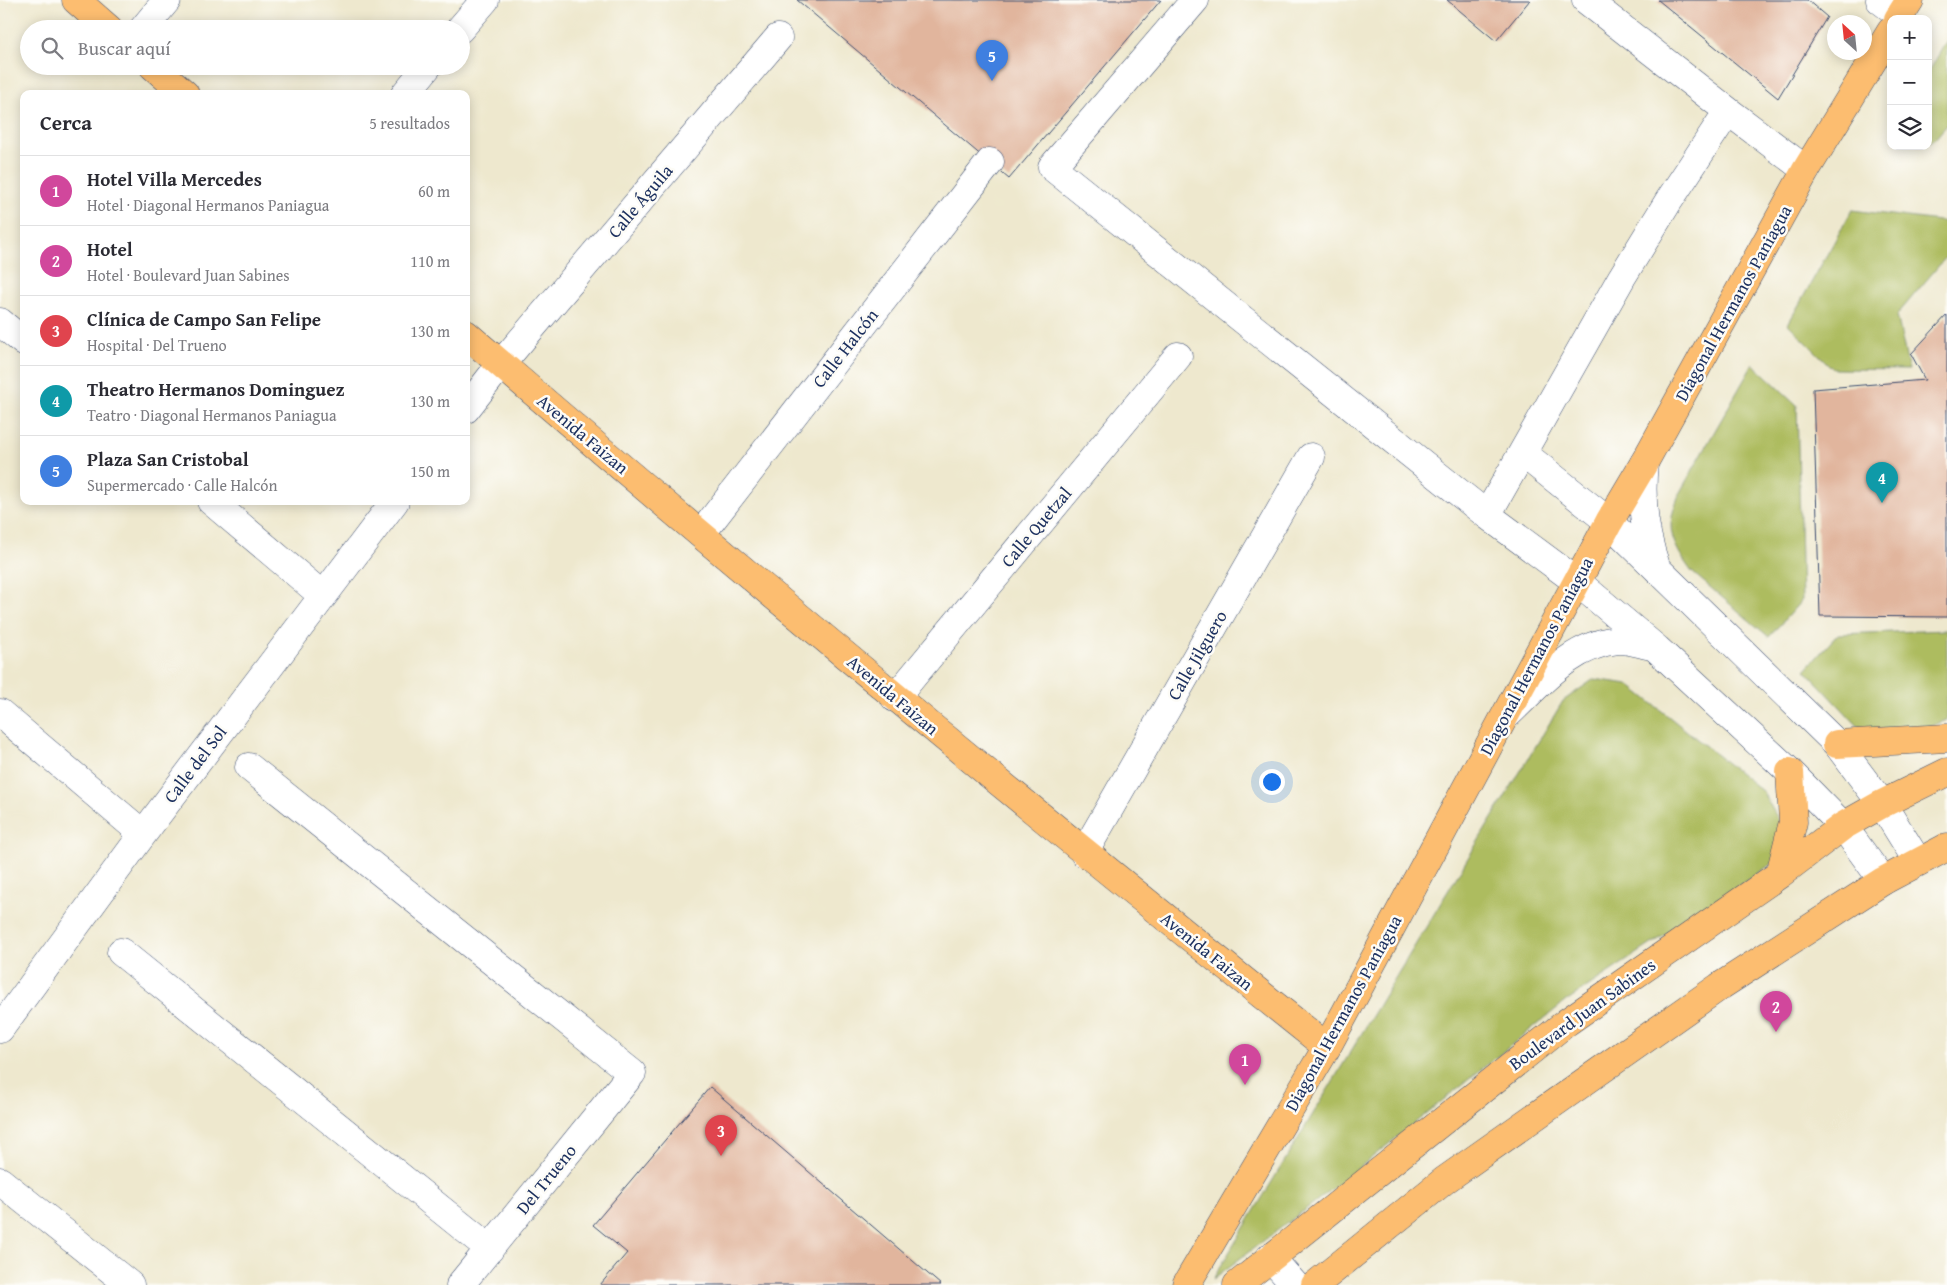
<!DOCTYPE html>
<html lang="es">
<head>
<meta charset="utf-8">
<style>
	body { margin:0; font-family:"Gentium Book Plus",serif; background:#f7f7f7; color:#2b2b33 }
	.controls { position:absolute; right:15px; top:15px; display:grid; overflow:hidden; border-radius:10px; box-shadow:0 2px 12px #0003 }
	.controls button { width:45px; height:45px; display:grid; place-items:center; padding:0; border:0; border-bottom:1px solid #e1e1e2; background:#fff; color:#2b2b33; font:25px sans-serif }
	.compass { position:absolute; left:1827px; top:15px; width:45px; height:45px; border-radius:50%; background:#fff; box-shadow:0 2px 12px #0003; rotate:333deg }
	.you { position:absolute; left:1271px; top:781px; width:18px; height:18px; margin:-12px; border:4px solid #fff; border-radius:50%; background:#1a73e8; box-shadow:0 0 0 8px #1a73e833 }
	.badge { display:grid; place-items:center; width:32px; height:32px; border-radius:50%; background:#7c3aed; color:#fff; font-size:16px; font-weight:700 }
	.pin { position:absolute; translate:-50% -41px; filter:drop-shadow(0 1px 2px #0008) }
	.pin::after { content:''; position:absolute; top:26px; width:18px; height:15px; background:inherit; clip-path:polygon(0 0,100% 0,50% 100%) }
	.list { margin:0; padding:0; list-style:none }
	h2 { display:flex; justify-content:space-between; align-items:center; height:65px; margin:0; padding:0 20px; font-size:21px }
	h2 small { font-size:16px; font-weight:400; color:#7c7c81 }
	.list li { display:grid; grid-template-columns:32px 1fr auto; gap:15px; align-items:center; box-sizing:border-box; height:70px; padding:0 20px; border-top:1px solid #e1e1e2 }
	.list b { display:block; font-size:19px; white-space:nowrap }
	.list p { margin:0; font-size:16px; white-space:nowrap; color:#7c7c81 }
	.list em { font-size:16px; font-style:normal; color:#7c7c81 }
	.icon { flex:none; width:28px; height:28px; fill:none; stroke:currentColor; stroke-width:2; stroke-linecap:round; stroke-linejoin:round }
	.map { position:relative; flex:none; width:1947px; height:1285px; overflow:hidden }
	.search { position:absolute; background:#fff; box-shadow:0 2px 12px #0003; left:20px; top:20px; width:450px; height:55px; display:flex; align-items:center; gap:12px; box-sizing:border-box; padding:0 18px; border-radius:28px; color:#7c7c81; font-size:19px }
	.panel { position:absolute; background:#fff; box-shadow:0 2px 12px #0003; left:20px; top:90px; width:450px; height:415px; border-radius:10px }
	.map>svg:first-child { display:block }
	.grass { fill:#adbc5e; stroke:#64765e }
	.building { fill:#e1b59d }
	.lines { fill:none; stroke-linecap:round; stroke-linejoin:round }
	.minor-casing { stroke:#3b4b6f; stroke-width:29 }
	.major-casing { stroke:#3b4b6f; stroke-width:29 }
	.minor { stroke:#fff; stroke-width:28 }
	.major { stroke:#fcbd6f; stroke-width:28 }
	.labels { text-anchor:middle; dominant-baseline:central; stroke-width:5; stroke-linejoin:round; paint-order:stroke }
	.street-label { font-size:18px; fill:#1b2f5e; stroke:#fdfcf7 }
</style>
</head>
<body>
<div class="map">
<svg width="1947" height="1285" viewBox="0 0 1947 1285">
	<rect width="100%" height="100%" fill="#fdfcf7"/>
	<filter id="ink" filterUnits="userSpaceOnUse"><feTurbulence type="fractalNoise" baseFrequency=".02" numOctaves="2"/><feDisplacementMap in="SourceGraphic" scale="10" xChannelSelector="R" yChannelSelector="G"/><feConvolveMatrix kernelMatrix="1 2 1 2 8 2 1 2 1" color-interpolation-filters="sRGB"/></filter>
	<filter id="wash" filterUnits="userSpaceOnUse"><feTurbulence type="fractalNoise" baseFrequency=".0096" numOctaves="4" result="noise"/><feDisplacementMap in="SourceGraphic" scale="20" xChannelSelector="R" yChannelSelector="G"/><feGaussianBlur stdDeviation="1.12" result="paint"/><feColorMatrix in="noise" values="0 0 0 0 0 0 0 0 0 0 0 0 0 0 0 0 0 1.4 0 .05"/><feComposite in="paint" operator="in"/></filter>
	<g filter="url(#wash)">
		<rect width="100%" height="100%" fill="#eee8ce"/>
		<path class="grass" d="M1947,40V125L1934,140L1928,142V73Z
			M1852,210L1947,222V256L1897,315L1909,370L1833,369L1788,324Z
			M1753,364L1797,405L1802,600L1769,637L1692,572C1683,560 1671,542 1671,526C1671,515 1676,502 1680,492Z
			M1947,630V720L1926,728L1874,730L1859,727L1805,670L1838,634Z
			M1594,679L1628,684L1762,791L1780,822L1773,863L1566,1001L1339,1184L1213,1279L1563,701Z"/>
		<g id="blocks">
			<path class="building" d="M797,0H1161L1009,179Z
				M1447,0H1530L1496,41Z
				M1658,0H1807L1827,17L1778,98Z
				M1947,315V617L1820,616L1813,389L1925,380L1911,354Z
				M710,1087L941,1285H600L627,1253L593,1225Z"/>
		</g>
	</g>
	<g filter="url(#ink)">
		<use href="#blocks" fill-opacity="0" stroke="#3b4b6f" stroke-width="1"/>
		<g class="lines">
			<defs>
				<path id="minor" d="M1195,0L1052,167L1487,515L1576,581L1657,649L1790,772L1843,826L1883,881
					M1586,0L1728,111L1806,170
					M1880,0L1900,15
					M143,29L167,0
					M460,29L485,0
					M405,94L428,66
					M0,322L24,342
					M466,409L501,364L778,38
					M1524,454L1609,522L1837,744L1882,804L1918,862
					M1644,463C1640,500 1644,534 1657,569
					M211,501L322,595
					M1487,515L1622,277L1668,202L1728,111
					M701,534L990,162
					M895,698L1178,356
					M0,713L143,834
					M1508,714C1540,684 1572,644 1618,640C1628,639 1641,644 1652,646
					M249,767L632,1073L460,1285
					M1084,853L1311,457
					M121,952L490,1249
					M0,1029L143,834L395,501
					M0,1181L130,1285
					M1270,1257L1295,1285"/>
				<path id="major" d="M76,0L109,29
					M1898,19L1910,0
					M153,66L185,94
					M466,334C748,578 1036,815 1327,1047
					M1837,744L1947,738
					M1780,874L1793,822L1790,772
					M1186,1285L1327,1047L1609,522L1644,463L1806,170L1891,31
					M1237,1285L1567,1022L1780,874L1843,826L1882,804L1947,772
					M1315,1285L1445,1180L1719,987L1883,881L1947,847"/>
			</defs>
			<use href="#minor" class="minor-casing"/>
			<use href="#major" class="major-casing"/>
			<use href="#minor" class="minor"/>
			<use href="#major" class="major"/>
		</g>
	</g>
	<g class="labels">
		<g class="street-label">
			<text transform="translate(640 201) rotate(-50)">Calle Águila</text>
			<text transform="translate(1733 303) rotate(-61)">Diagonal Hermanos Paniagua</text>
			<text transform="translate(845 348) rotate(-52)">Calle Halcón</text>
			<text transform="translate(583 434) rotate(40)">Avenida Faizan</text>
			<text transform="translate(1036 527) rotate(-50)">Calle Quetzal</text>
			<text transform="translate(1197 655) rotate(-60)">Calle Jilguero</text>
			<text transform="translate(1536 656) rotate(-62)">Diagonal Hermanos Paniagua</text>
			<text transform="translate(893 695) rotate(40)">Avenida Faizan</text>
			<text transform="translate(195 764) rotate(-53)">Calle del Sol</text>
			<text transform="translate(1207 951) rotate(39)">Avenida Faizan</text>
			<text transform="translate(1343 1013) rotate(-61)">Diagonal Hermanos Paniagua</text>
			<text transform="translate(1582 1014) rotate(-36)">Boulevard Juan Sabines</text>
			<text transform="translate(546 1179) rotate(-51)">Del Trueno</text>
		</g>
	</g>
</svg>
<div class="controls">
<button>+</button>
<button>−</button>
<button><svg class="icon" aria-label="layers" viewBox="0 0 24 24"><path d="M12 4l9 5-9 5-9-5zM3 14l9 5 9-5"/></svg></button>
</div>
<svg class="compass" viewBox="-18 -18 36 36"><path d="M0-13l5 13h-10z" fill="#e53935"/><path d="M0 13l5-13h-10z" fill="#7c7c81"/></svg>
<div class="you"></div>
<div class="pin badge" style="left:1245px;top:1085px;background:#d1479c">1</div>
<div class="pin badge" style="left:1776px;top:1032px;background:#d1479c">2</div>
<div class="pin badge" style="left:721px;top:1156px;background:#e0444e">3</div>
<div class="pin badge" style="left:1882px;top:503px;background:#0f9aa8">4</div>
<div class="pin badge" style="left:992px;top:81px;background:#3f7fe0">5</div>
<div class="search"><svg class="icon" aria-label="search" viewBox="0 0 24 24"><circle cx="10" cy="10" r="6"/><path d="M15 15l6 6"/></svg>Buscar aquí</div>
<section class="panel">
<h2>Cerca<small>5 resultados</small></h2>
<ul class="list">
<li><span class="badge" style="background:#d1479c">1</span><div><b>Hotel Villa Mercedes</b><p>Hotel · Diagonal Hermanos Paniagua</p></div><em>60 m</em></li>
<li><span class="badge" style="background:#d1479c">2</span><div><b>Hotel</b><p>Hotel · Boulevard Juan Sabines</p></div><em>110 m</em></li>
<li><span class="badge" style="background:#e0444e">3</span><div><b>Clínica de Campo San Felipe</b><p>Hospital · Del Trueno</p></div><em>130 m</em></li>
<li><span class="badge" style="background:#0f9aa8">4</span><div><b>Theatro Hermanos Dominguez</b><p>Teatro · Diagonal Hermanos Paniagua</p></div><em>130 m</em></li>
<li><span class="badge" style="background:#3f7fe0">5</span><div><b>Plaza San Cristobal</b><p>Supermercado · Calle Halcón</p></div><em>150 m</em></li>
</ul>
</section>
</div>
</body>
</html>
